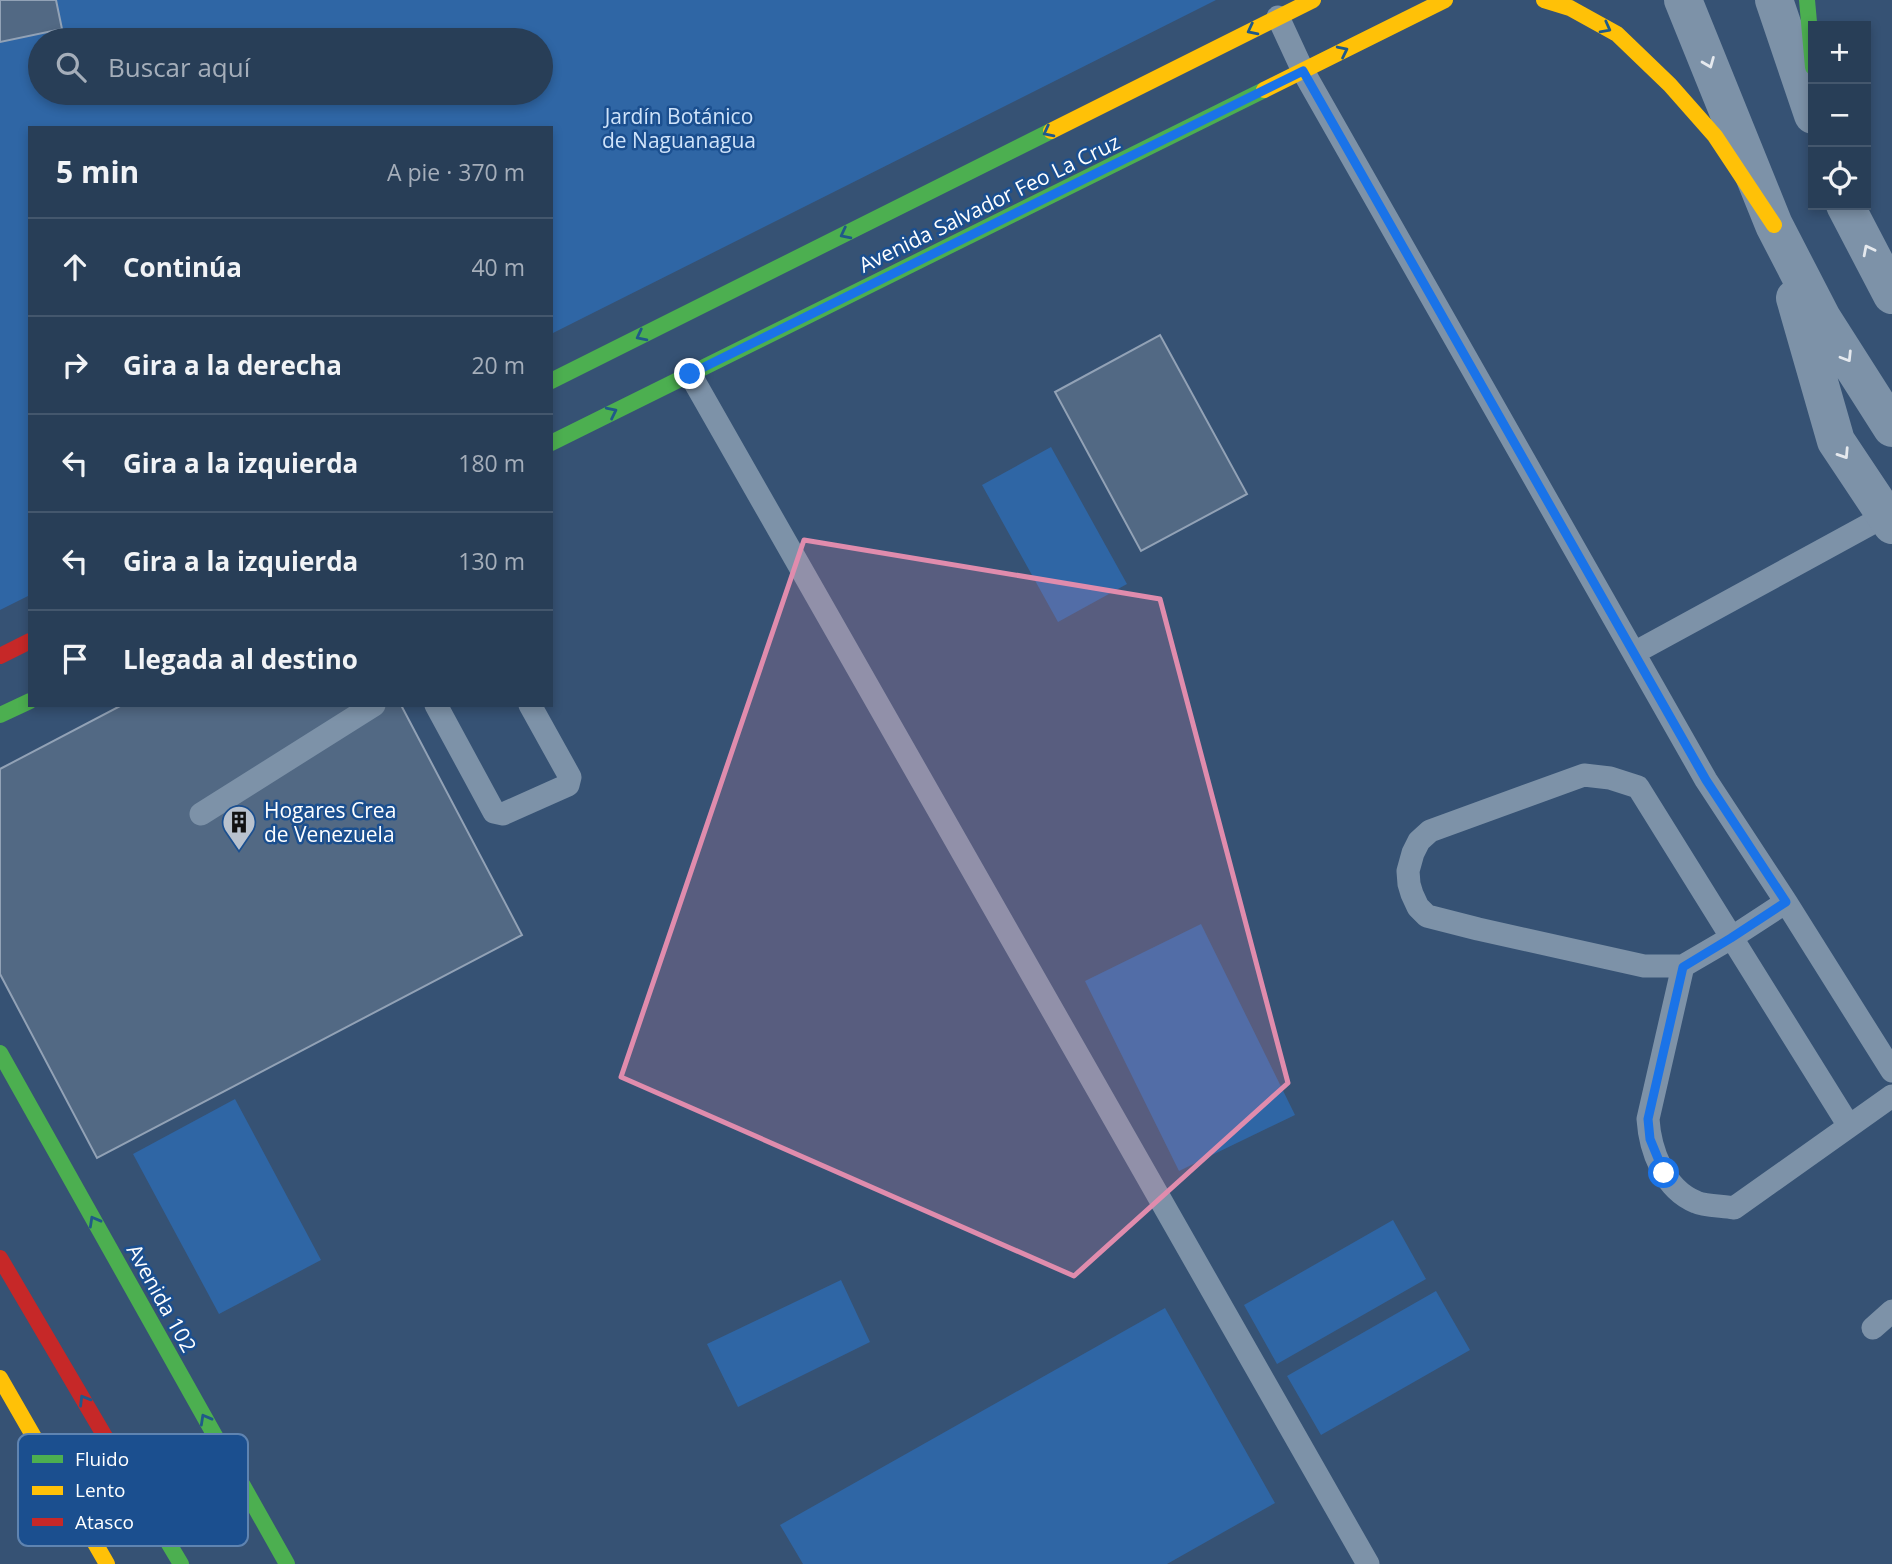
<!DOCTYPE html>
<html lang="es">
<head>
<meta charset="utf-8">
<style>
	body { margin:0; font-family:"Open Sans",sans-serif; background:#344961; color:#f1f3f6 }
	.controls { position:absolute; right:21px; top:21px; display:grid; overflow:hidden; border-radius:0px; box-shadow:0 4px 10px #0003 }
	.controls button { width:63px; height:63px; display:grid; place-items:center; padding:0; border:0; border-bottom:2px solid #44576d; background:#283e57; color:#f1f3f6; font:35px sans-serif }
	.stop { position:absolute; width:21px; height:21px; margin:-16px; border:5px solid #1a73e8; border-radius:50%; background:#fff }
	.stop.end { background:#1a73e8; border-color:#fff; box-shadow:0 2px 7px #0008 }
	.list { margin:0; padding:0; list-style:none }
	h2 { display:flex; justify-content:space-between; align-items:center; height:91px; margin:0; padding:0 28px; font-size:30px }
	h2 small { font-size:23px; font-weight:400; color:#a5aeba }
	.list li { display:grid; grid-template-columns:46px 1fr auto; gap:21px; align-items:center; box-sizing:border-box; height:98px; padding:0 28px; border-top:2px solid #44576d }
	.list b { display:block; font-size:26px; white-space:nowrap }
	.list em { font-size:23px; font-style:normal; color:#a5aeba }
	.icon { flex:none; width:38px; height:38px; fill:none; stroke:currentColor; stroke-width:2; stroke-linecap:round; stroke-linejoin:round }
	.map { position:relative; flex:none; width:1892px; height:1564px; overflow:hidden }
	.search { position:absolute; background:#283e57; box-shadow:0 4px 10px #0003; left:28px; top:28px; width:525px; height:77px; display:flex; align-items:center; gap:18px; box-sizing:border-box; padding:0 24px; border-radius:38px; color:#a5aeba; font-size:26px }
	.panel { position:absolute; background:#283e57; box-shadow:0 4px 10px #0003; left:28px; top:126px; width:525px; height:581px; border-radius:0px }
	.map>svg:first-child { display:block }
	.green { fill:#2f66a5; fill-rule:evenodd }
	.building { fill:#526984; stroke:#92a2b6; stroke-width:2 }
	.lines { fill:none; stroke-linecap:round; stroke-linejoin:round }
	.lane { stroke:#7d92a8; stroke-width:23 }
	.street { stroke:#7d92a8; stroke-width:38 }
	.fast { stroke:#4caf50; stroke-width:16 }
	.slow { stroke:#ffc107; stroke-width:16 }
	.jam { stroke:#c62828; stroke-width:16 }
	.oneway { stroke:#205989 }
	.oneway2 { stroke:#e5e9ee }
	.route { stroke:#1a73e8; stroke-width:9 }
	.marked { fill:#e08cad; fill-opacity:0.2; stroke:#e08cad; stroke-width:5; stroke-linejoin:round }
	.labels { text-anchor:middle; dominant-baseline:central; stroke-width:5; stroke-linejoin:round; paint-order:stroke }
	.park-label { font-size:21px; fill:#cfe3fa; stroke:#1b4f8f }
	.street-label { font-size:21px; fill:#fff; stroke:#1b4f8f }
	.poi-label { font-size:21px; fill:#fff; stroke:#1b4f8f; text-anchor:start }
	.key { fill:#1b4f8f; stroke:#5f84b1; stroke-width:2 }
	.key-label { font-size:19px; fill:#fff }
</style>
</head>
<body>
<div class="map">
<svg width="1892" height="1564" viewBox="0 0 1892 1564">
	<rect width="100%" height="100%" fill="#365274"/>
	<path class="green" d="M0,0H1216L551,334V128H30V595L0,610ZM40,40H541V93H40Z
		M1051,447L1127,584L1058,622L982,485Z
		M1201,924L1295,1115L1179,1171L1085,981Z
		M235,1099L321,1260L219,1314L133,1154Z
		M1393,1220L1426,1279L1277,1364L1244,1305Z
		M841,1280L870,1342L738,1407L707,1344Z
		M1436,1291L1470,1350L1321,1435L1287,1376Z
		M1165,1308L1275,1503L1167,1564H803L780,1525Z"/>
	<path class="building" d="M0,0H56L62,29L0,42Z
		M1160,335L1247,494L1141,551L1055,392Z
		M122,705H401L522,935L97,1158L0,974V769Z"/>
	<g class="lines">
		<path class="lane" d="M1278,17L1303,71L1706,780L1786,902L1892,1071
			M690,374L1368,1564
			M1634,653L1885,516
			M436,705L494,812L503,814L568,785L570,777L530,705
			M201,814L374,705
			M1786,902L1731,938L1683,966H1644L1478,929L1427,916L1418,907L1412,894L1409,884L1408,871L1413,853L1419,841L1430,831L1584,775L1610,778L1638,787L1849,1126
			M1683,966L1648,1119C1650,1150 1664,1189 1696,1202C1704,1206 1724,1206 1734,1208L1892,1096
			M1873,1328L1892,1311"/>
		<path class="street" d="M1683,0L1774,225L1822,318L1892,428
			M1774,0L1813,115
			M1845,205L1892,295
			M1795,298L1836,441L1892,525"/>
		<path class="fast" d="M1807,0L1813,67
			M551,381L1051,131
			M551,443L1264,90
			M0,715L30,701
			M0,1053L287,1564
			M107,1440L181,1564"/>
		<path class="slow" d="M1544,0L1570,8L1617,34L1670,85L1715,136L1774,225
			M1264,90L1445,0
			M1051,131L1313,0
			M0,1378L107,1564"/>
		<path class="jam" d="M0,656L30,641
			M0,1258L107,1440"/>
	</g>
	<defs><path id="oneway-chevron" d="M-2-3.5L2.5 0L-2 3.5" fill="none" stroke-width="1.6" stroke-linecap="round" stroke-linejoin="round" transform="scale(1.75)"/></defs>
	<g class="oneway">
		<use href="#oneway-chevron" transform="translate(1606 28) rotate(28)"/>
		<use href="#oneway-chevron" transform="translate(1252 30) rotate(153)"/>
		<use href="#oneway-chevron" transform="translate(1343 51) rotate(-26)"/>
		<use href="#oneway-chevron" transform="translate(1048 132) rotate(153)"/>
		<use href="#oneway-chevron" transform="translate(845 234) rotate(153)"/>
		<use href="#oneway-chevron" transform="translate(641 336) rotate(153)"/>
		<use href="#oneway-chevron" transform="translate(612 412) rotate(-26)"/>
		<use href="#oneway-chevron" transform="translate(94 1221) rotate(-119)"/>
		<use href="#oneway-chevron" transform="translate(84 1400) rotate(-121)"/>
		<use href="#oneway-chevron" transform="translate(205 1419) rotate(-119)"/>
	</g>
	<g class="oneway2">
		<use href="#oneway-chevron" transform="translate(1709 63) rotate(68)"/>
		<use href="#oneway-chevron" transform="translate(1868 250) rotate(-117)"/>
		<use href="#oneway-chevron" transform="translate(1847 357) rotate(58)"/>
		<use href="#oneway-chevron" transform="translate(1844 454) rotate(57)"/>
	</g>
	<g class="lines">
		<path class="route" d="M690,374L1303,71L1706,780L1786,902L1731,938L1683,967L1648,1119L1650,1139L1664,1173"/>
	</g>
	<path class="marked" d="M804,540L1160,599L1288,1083L1074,1276L621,1077Z"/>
	<defs>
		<symbol id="building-pin" viewBox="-11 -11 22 30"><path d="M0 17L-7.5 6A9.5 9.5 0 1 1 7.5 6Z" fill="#b9c2ce" stroke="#1b4f8f"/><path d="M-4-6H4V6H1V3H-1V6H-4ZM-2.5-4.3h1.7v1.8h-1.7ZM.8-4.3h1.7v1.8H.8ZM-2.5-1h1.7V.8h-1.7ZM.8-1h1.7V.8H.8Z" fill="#111"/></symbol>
	</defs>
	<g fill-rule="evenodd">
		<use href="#building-pin" x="220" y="803" width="38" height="52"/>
	</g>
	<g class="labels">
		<g class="park-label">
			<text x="679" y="116">Jardín Botánico<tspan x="679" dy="24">de Naguanagua</tspan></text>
		</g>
		<g class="street-label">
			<text transform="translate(989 203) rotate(-26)">Avenida Salvador Feo La Cruz</text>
			<text transform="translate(162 1298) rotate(61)">Avenida 102</text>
		</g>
		<g class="poi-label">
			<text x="264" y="810">Hogares Crea<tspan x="264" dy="24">de Venezuela</tspan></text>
		</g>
	</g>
	<rect x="18" y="1434" width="230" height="112" rx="10" class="key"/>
	<rect x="32" y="1455" width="31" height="8" fill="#4caf50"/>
	<rect x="32" y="1486" width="31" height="9" fill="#ffc107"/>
	<rect x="32" y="1518" width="31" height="8" fill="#c62828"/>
	<g class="key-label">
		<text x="75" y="1466">Fluido</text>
		<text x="75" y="1497">Lento</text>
		<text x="75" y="1529">Atasco</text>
	</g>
</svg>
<div class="controls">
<button>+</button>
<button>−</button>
<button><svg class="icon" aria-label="locate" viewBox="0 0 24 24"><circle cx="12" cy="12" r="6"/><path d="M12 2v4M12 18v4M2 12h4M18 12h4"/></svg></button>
</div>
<div class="stop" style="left:1664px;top:1173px"></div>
<div class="stop end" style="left:690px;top:374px"></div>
<div class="search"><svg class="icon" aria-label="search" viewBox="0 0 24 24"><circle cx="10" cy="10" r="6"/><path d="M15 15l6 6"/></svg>Buscar aquí</div>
<section class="panel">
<h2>5 min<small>A pie · 370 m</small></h2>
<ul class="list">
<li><svg class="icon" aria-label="ahead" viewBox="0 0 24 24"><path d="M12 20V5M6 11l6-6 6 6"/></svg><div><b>Continúa</b></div><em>40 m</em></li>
<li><svg class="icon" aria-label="right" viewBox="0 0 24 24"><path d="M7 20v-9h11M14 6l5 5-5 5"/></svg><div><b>Gira a la derecha</b></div><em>20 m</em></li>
<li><svg class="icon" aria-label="left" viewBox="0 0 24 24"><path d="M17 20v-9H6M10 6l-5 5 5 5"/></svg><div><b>Gira a la izquierda</b></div><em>180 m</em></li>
<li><svg class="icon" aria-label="left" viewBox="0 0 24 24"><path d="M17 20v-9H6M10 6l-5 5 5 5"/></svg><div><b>Gira a la izquierda</b></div><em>130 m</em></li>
<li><svg class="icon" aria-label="arrive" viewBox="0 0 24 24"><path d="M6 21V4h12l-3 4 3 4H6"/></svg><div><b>Llegada al destino</b></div></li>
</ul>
</section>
</div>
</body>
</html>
